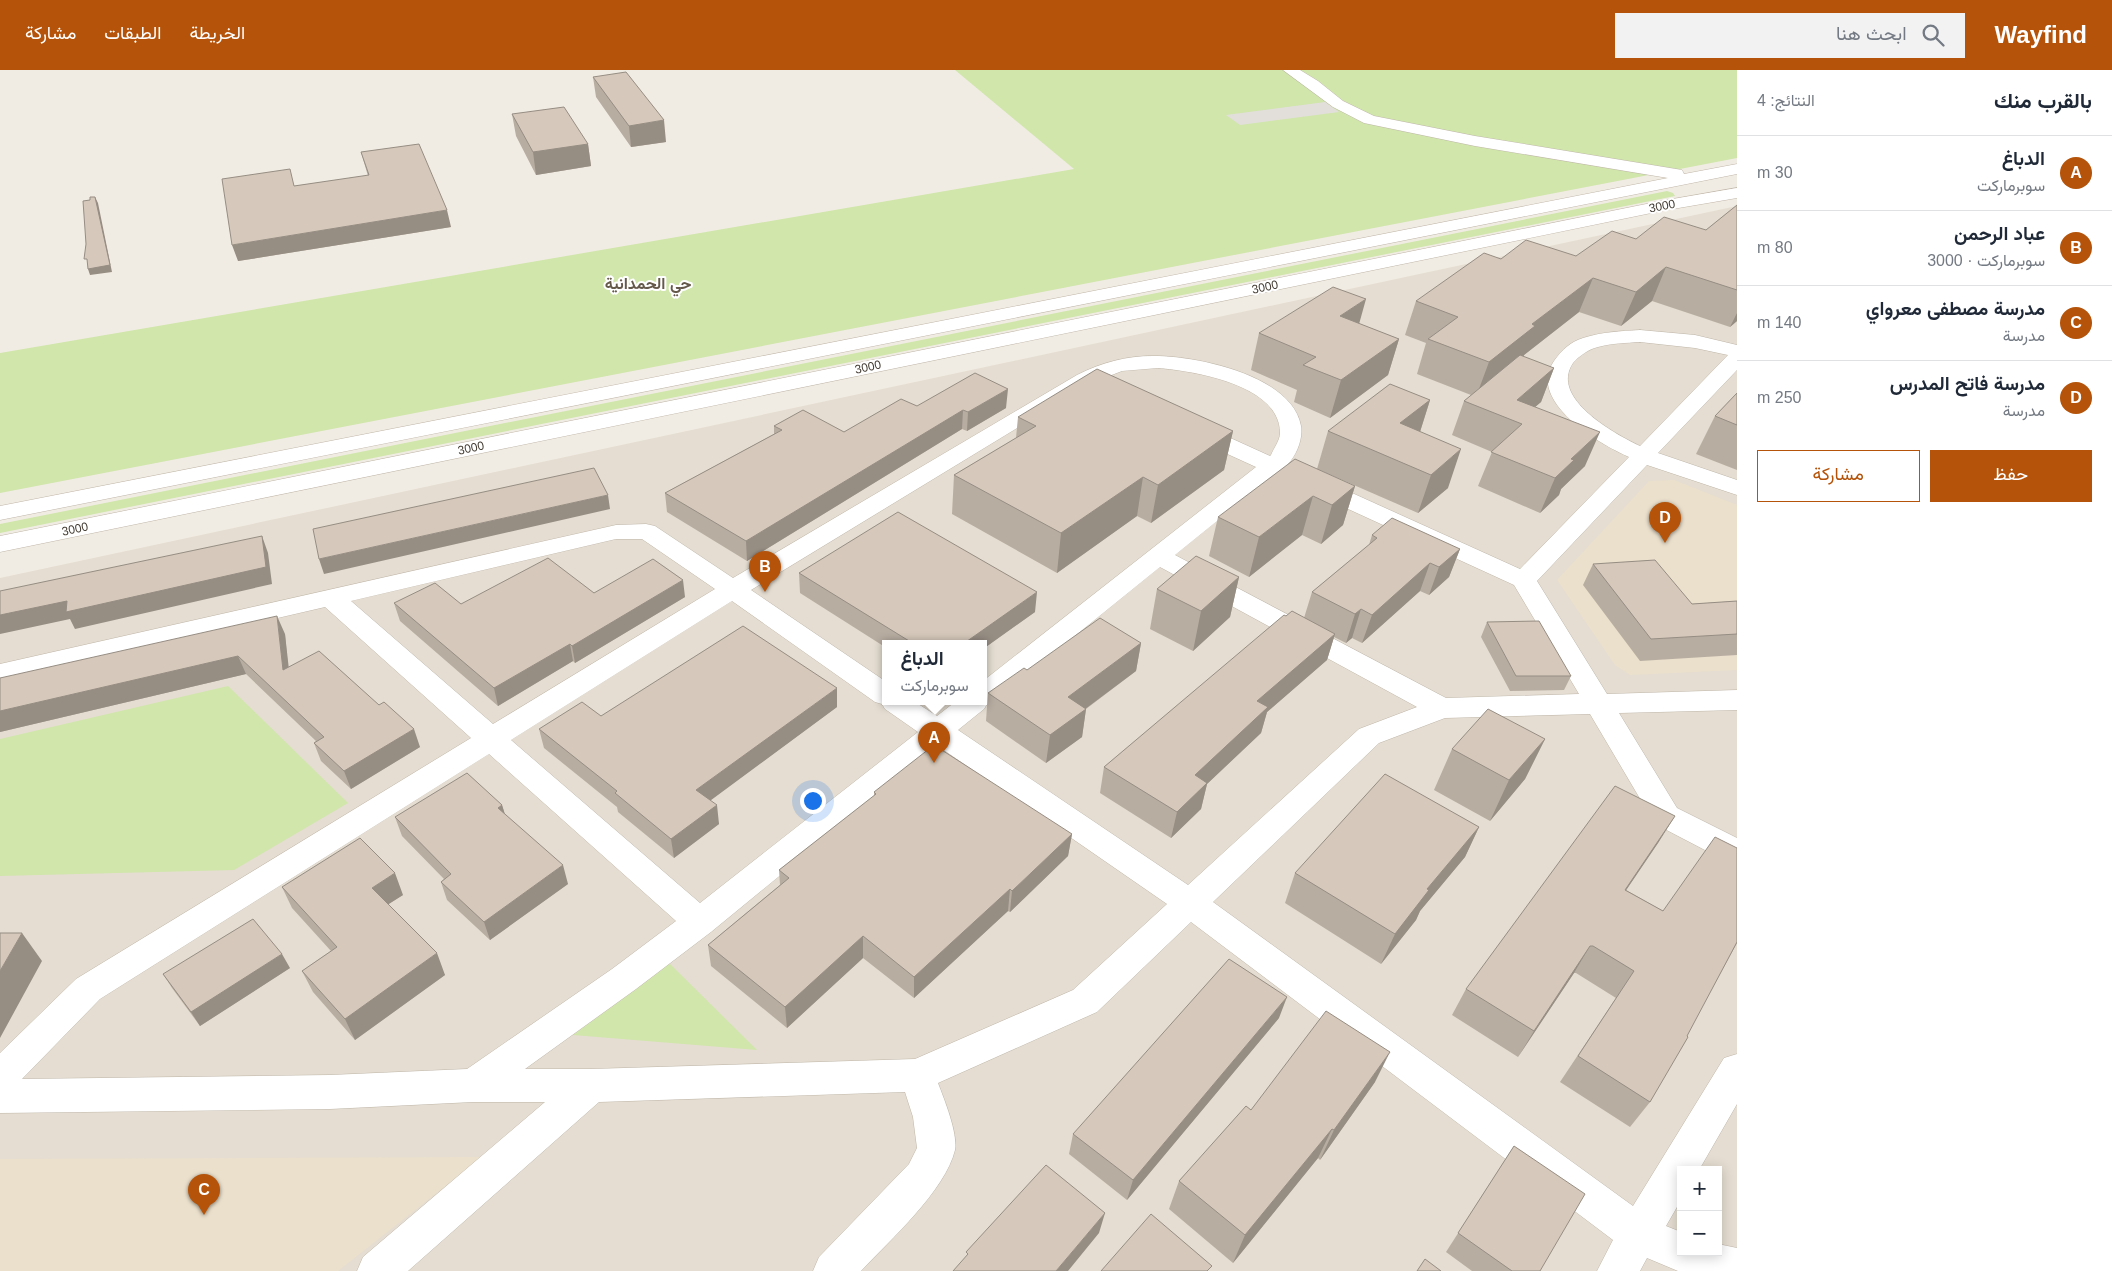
<!DOCTYPE html>
<html lang="ar">
<head>
<meta charset="utf-8">
<style>
	body { margin:0; font-family:Arial,Vazirmatn,sans-serif; background:#f2f2f3; color:#1f2937; direction:rtl }
	.controls { position:absolute; right:15px; bottom:15px; display:grid; overflow:hidden; border-radius:0px; box-shadow:0 2px 12px #0003 }
	.controls button { width:45px; height:45px; display:grid; place-items:center; padding:0; border:0; border-bottom:1px solid #e0e1e3; background:#fff; color:#1f2937; font:25px sans-serif }
	.you { position:absolute; left:812px; top:730px; width:18px; height:18px; margin:-12px; border:4px solid #fff; border-radius:50%; background:#1a73e8; box-shadow:0 0 0 8px #1a73e833 }
	.badge { display:grid; place-items:center; width:32px; height:32px; border-radius:50%; background:#b45309; color:#fff; font-size:16px; font-weight:700 }
	.pin { position:absolute; translate:-50% -41px; filter:drop-shadow(0 1px 2px #0008) }
	.pin::after { content:''; position:absolute; top:26px; width:18px; height:15px; background:inherit; clip-path:polygon(0 0,100% 0,50% 100%) }
	.popup { position:absolute; left:882px; top:570px; width:105px; height:65px; box-sizing:border-box; display:grid; place-content:center; border-radius:0px; background:#fff; filter:drop-shadow(0 1px 4px #0005); font-size:16px; white-space:nowrap; color:#747a83 }
	.popup b { font-size:19px; color:#1f2937 }
	.popup::after { content:''; position:absolute; left:50%; top:100%; margin-left:-10px; border:10px solid transparent; border-top-color:#fff }
	.list { margin:0; padding:0; list-style:none }
	h2 { display:flex; justify-content:space-between; align-items:center; height:65px; margin:0; padding:0 20px; font-size:21px }
	h2 small { font-size:16px; font-weight:400; color:#747a83 }
	.list li { display:grid; grid-template-columns:32px 1fr auto; gap:15px; align-items:center; box-sizing:border-box; height:75px; padding:0 20px; border-top:1px solid #e0e1e3 }
	.list b { display:block; font-size:19px; white-space:nowrap }
	.list p { margin:0; font-size:16px; white-space:nowrap; color:#747a83 }
	.list em { font-size:16px; font-style:normal; color:#747a83 }
	.actions { display:flex; gap:10px; padding:15px 20px }
	.actions a { flex:1; padding:11px 0; border:1px solid #b45309; border-radius:0px; text-align:center; font-size:18px; color:#b45309 }
	.actions .main { background:#b45309; color:#fff }
	.icon { flex:none; width:28px; height:28px; fill:none; stroke:currentColor; stroke-width:2; stroke-linecap:round; stroke-linejoin:round }
	.map { position:relative; flex:none; width:1737px; height:1201px; overflow:hidden; direction:ltr }
	header { display:flex; align-items:center; gap:30px; box-sizing:border-box; height:70px; padding:0 25px; background:#b45309; color:#fff }
	header strong { font-size:24px }
	nav { display:flex; gap:28px; margin-inline-start:auto; font-size:18px }
	.search { width:350px; height:45px; background:#f2f2f3; display:flex; align-items:center; gap:12px; box-sizing:border-box; padding:0 18px; border-radius:0px; color:#747a83; font-size:19px }
	main { display:flex }
	aside { flex:1; background:#fff }
	.map>svg:first-child { display:block }
	.residential { fill:#e5ddd1; fill-rule:evenodd }
	.education { fill:#ebe0cc }
	.green { fill:#d0e6ab }
	.parking { fill:#e2dfdb }
	.lines { fill:none; stroke-linecap:round; stroke-linejoin:round }
	.minor-casing { stroke:#bfb6a9; stroke-width:1 }
	.minor { fill:#fff; fill-rule:evenodd }
	.wall { fill:#b8ada1 }
	.shaded-wall { fill:#968d83 }
	.building { fill:#d6c9bb; stroke:#968d83 }
	.labels { text-anchor:middle; dominant-baseline:central; stroke-width:4; stroke-linejoin:round; paint-order:stroke }
	.far-street-label { font-size:12px; fill:#433c33; stroke:#fff }
	.far-district-label { font-size:16px; font-weight:bold; fill:#65594a; stroke:#fff }
</style>
</head>
<body>
<header>
<strong>Wayfind</strong>
<div class="search"><svg class="icon" aria-label="search" viewBox="0 0 24 24"><circle cx="10" cy="10" r="6"/><path d="M15 15l6 6"/></svg>ابحث هنا</div>
<nav><a>الخريطة</a><a>الطبقات</a><a>مشاركة</a></nav>
</header>
<main>
<aside>
<h2>بالقرب منك<small>النتائج: 4</small></h2>
<ul class="list">
<li><span class="badge">A</span><div><b>الدباغ</b><p>سوبرماركت</p></div><em>30 m</em></li>
<li><span class="badge">B</span><div><b>عباد الرحمن</b><p>سوبرماركت · 3000</p></div><em>80 m</em></li>
<li><span class="badge">C</span><div><b>مدرسة مصطفى معرواي</b><p>مدرسة</p></div><em>140 m</em></li>
<li><span class="badge">D</span><div><b>مدرسة فاتح المدرس</b><p>مدرسة</p></div><em>250 m</em></li>
</ul>
<div class="actions"><a class="main">حفظ</a><a>مشاركة</a></div>
</aside>
<div class="map">
<svg width="1737" height="1201" viewBox="0 0 1737 1201">
	<rect width="100%" height="100%" fill="#f1ece3"/>
	<path class="residential" d="M1737,136V1201H0V508ZM885,574H983V632H885ZM1681,1100H1718V1182H1681Z"/>
	<path class="education" d="M1674,410L1737,435V600L1630,605L1615,595L1557,510L1649,411Z
		M482,1087L338,1201H0V1089Z"/>
	<path class="green" d="M955,0H1737V88L0,423V283L1074,99Z
		M1667,121L1673,123L1675,126L0,463V454Z
		M228,616L348,733L234,800L0,806V669Z
		M669,893L757,980L573,965Z"/>
	<path class="parking" d="M1325,32L1339,42L1240,55L1226,45Z"/>
	<g class="lines">
		<defs>
			<path id="minor" d="M1283,0H1300L1318,11L1343,31L1374,46L1475,66L1676,99L1682,100L1684,104L1737,94V104L0,450V436L1668,108L1475,76L1364,53L1333,37Z
				M1737,118V128L1661,141L0,482V466L1661,131Z
				M1640,260L1695,265L1737,275V300L1658,383L1737,410V425L1647,395L1537,511L1607,624L1737,620V640L1619,643L1677,738L1737,768V794L1726,791L1655,754L1590,644L1445,648L1379,673L1213,832L1633,1136L1724,988L1737,984V1034L1699,1100H1681V1130L1666,1156L1681,1162V1182H1718V1174L1737,1178V1201H1678L1647,1188L1640,1201H1597L1613,1170L1191,852L1097,942L938,1013C944,1029 958,1063 955,1080C945,1121 890,1170 861,1201H813L819,1187L909,1094L917,1078L913,1047L905,1022L599,1032L408,1201H357L363,1187L545,1032H473L330,1039L0,1043V983L76,909L471,668L325,537L0,612V594L616,455L646,454L655,456L733,508L1077,305C1102,292 1130,285 1158,286C1200,287 1292,306 1301,356C1303,369 1297,384 1288,394L1520,499L1629,387C1599,374 1526,331 1554,291C1562,280 1570,272 1583,268C1602,262 1621,261 1640,260ZM1640,272L1695,278L1728,285L1640,376C1615,364 1549,328 1573,293C1579,286 1589,279 1598,277C1612,273 1626,273 1640,272ZM1158,298C1195,301 1280,315 1280,363C1280,370 1274,378 1271,385L1270,386L1204,356L1196,354L1188,356L1185,361L1188,366L1256,397L983,611V632H955L937,646L915,632H885V611L751,520L1091,313L1122,301ZM1274,405L1514,515L1579,624L1446,628L1175,485ZM616,469H642L715,519L493,654L351,531ZM1160,497L1417,637L1359,659L1188,815L958,660L984,639L987,634L993,632ZM732,531L875,632L882,634L885,639L918,662L700,833L511,670ZM938,676L1167,834L1073,920L915,989L591,999H525L636,919L711,862ZM489,684L676,851L612,899L467,999L330,1005L22,1009L100,929Z"/>
		</defs>
		<use href="#minor" class="minor-casing"/>
		<use href="#minor" class="minor"/>
	</g>
	<path class="wall" d="M593,7L666,72L631,77L596,27Z
		M512,44L588,74L591,96L536,105L516,66Z
		M361,82L451,157L238,191L295,116L368,106Z
		M1737,135V251L1730,257L1652,231L1621,256L1579,242L1524,285L1523,287L1554,298L1541,332L1535,337L1585,396L1561,419L1559,425L1540,443L1478,416L1492,382L1452,365L1464,331L1471,325L1417,304L1426,273L1405,265L1416,231L1501,189L1576,186L1636,169L1706,160Z
		M1360,254L1399,269L1388,305L1330,348L1294,332L1297,320L1251,300L1259,263Z
		M1737,323V400L1696,384L1715,346Z
		M1430,330L1420,362L1448,418L1418,443L1317,399L1328,361Z
		M917,336L1006,338L967,361L962,359L747,491L667,442L665,423L774,364V356L844,362Z
		M1018,347L1233,361L1224,400L1151,453L1137,446L1057,503L952,444L954,405L1016,368Z
		M1355,416L1343,455L1321,474L1302,465L1249,507L1209,486L1218,447Z
		M1372,465L1460,479L1449,507L1429,525L1420,521L1362,573L1352,568L1346,573L1334,567L1327,590L1267,642L1261,663L1207,714L1201,739L1171,768L1100,723L1104,697L1286,546L1304,548L1312,522L1369,475Z
		M1593,494L1692,534L1737,531V585L1640,591L1583,515Z
		M799,503L1035,542L983,579V574H885V577L800,523Z
		M1239,507L1230,547L1193,581L1150,559L1157,519Z
		M594,523L685,527L575,593L573,591L498,636L400,551L394,533L461,534Z
		M1487,552L1571,606L1564,620L1510,621L1481,567Z
		M285,564L288,597L420,677L351,719L321,691L314,673L316,671L246,604L0,662V608Z
		M1141,573L1136,601L1086,639L1082,667L1046,693L986,651L988,623L1027,600Z
		M837,637L710,730L719,754L674,788L618,742L617,737L544,678L539,659L601,646Z
		M1545,669L1525,709L1490,751L1434,720L1452,679Z
		M874,722L1072,764L1068,786L1010,842L1008,841L914,928L863,888L787,958L711,896L708,875L780,815L779,800L874,726Z
		M502,735L505,745L568,814L490,870L447,830L441,812L444,809L402,766L395,747Z
		M1675,746L1658,773L1626,820L1663,841L1737,778V873L1650,1032L1630,1057L1560,1012L1616,928L1576,903H1574L1518,987L1452,945L1466,919Z
		M1479,757L1465,787L1420,841L1416,850L1381,894L1285,833L1295,803Z
		M282,817L403,825L388,834L445,905L355,970L313,922L302,901L331,881L292,838Z
		M290,898L200,956L172,918L163,904Z
		M1279,948L1127,1130L1069,1084L1073,1064Z
		M1375,1012L1320,1090L1318,1088L1233,1193L1169,1139L1179,1111L1251,1040Z
		M1514,1076L1540,1201H1472L1446,1182Z"/>
	<path class="shaded-wall" d="M664,50L666,72L631,77L629,56Z
		M588,74L591,96L536,105L533,82Z
		M95,127L98,133L112,202L90,205L88,199Z
		M447,140L451,157L238,191L232,175Z
		M1666,197L1652,231L1621,256L1636,222Z
		M1593,208L1579,242L1524,285L1522,290L1476,327L1489,292L1532,254Z
		M1366,229L1356,265L1340,246Z
		M1737,243V251L1730,257Z
		M1399,269L1388,305L1330,348L1341,310Z
		M1554,298L1541,332L1517,352V330Z
		M1008,319L1006,338L967,361L968,342Z
		M1430,330L1418,368L1400,353Z
		M963,340L962,359L747,491L746,471Z
		M1233,361L1224,400L1151,453L1158,415Z
		M1600,362L1585,396L1561,419L1559,425L1540,443L1555,408L1571,389Z
		M1461,379L1448,418L1418,443L1431,405Z
		M1143,407L1137,446L1057,503L1061,463Z
		M1355,416L1343,455L1321,474L1332,435Z
		M608,425L610,439L324,504L319,489Z
		M1313,426L1302,465L1249,507L1259,467Z
		M262,466L268,483L272,514L75,559L70,549L0,564V545Z
		M1460,479L1449,507L1429,525L1439,497Z
		M1430,493L1420,521L1362,573L1372,545Z
		M1239,507L1230,547L1193,581L1201,541Z
		M683,510L685,527L575,593L572,576Z
		M1037,522L1035,542L983,579V574H963Z
		M1361,539L1352,568L1346,573L1355,544Z
		M277,546L285,564L291,618L283,600Z
		M1335,564L1327,590L1267,642L1261,663L1207,714L1201,739L1171,768L1177,742L1195,705L1257,631Z
		M1141,573L1136,601L1077,645L1086,639L1082,667L1046,693L1050,665L1068,627Z
		M570,574L573,591L498,636L494,618Z
		M238,586L246,604L0,662V641Z
		M837,618V637L699,739L696,720Z
		M414,659L420,677L351,719L344,701Z
		M1545,669L1525,709L1490,751L1509,710Z
		M502,735L508,754L498,738Z
		M717,735L719,754L674,788L671,769Z
		M1675,746L1658,773L1608,847L1625,820Z
		M1479,757L1465,787L1420,841L1416,850L1381,894L1395,864L1427,819Z
		M1072,764L1068,786L1010,842L1012,821Z
		M563,795L568,814L490,870L484,852Z
		M395,803L403,825L381,839L372,818Z
		M1010,819L1008,841L914,928V907Z
		M22,863L42,891L0,968V901Z
		M863,866V888L787,958L785,937Z
		M1590,876L1574,903L1518,987L1534,961Z
		M437,883L445,905L355,970L345,949Z
		M282,884L290,898L200,956L191,942Z
		M1287,927L1279,948L1127,1130L1133,1110Z
		M1390,982L1375,1012L1320,1090L1334,1060Z
		M1332,1059L1318,1088L1233,1193L1245,1165Z
		M1105,1143L1099,1163L1068,1201H1056Z"/>
	<path class="building" d="M626,2L664,50L629,56L593,7Z
		M564,37L588,74L533,82L512,44Z
		M419,74L447,140L232,175L222,109L290,99L294,116L369,105L361,82Z
		M90,127H95L110,195L88,199L87,189H84L86,174L83,131L90,130Z
		M1737,135V220L1666,197L1636,222L1593,208L1532,254L1535,256L1489,292L1428,269L1458,247L1416,231L1484,183L1501,189L1526,170L1576,186L1612,161L1636,169L1664,147L1706,160Z
		M1333,217L1366,229L1340,246L1399,269L1341,310L1303,295L1316,287L1259,263Z
		M1520,285L1554,298L1517,330L1600,362L1571,389L1574,390L1555,408L1491,382L1522,354L1464,331Z
		M1097,299L1233,361L1158,415L1143,407L1061,463L954,405L1036,356L1018,347Z
		M975,303L1008,319L968,342L963,340L746,471L665,423L782,360L774,356L803,340L844,362L901,329L917,336Z
		M1390,314L1430,330L1400,353L1461,379L1431,405L1328,361Z
		M1737,323V355L1715,346Z
		M1295,389L1355,416L1332,435L1313,426L1259,467L1218,447Z
		M594,398L608,425L319,489L313,459Z
		M898,442L1037,522L963,574H914L799,503Z
		M1392,448L1460,479L1439,497L1430,493L1372,545L1361,539L1355,544L1312,522L1377,468L1372,465Z
		M262,466L266,497L66,542L67,531L0,545V521Z
		M1196,486L1239,507L1201,541L1157,519Z
		M548,488L594,523L653,489L683,510L572,576L570,574L494,618L394,533L435,513L461,534Z
		M1655,490L1692,534L1737,531V564L1651,569L1593,494Z
		M1292,541L1335,564L1257,631L1268,637L1195,705L1207,713L1177,742L1104,697L1284,545L1286,546Z
		M277,546L283,600L319,581L379,635L384,632L414,659L344,701L314,673L324,667L238,586L0,641V608Z
		M1100,548L1141,573L1068,627L1086,639L1050,665L988,623L1024,598L1027,600Z
		M1539,551L1571,606H1516L1487,552Z
		M743,556L837,618L696,720L717,735L671,769L615,723L617,721L539,659L582,632L601,646Z
		M1488,639L1545,669L1509,710L1452,679Z
		M934,675L1072,764L1012,821L1010,819L914,907L863,866L785,937L708,875L789,808L779,800L876,724L874,722Z
		M467,703L502,735L498,738L563,795L484,852L441,812L451,804L395,747Z
		M1385,704L1479,757L1427,819L1429,820L1395,864L1295,803Z
		M1615,716L1675,746L1625,820L1663,841L1715,767L1737,778V872L1687,966L1688,967L1650,1032L1578,986L1634,901L1593,876H1590L1534,961L1466,919Z
		M360,768L395,803L372,818L437,883L345,949L302,901L337,877L282,817Z
		M253,849L282,884L191,942L163,904Z
		M0,863H22L0,901Z
		M1229,889L1287,927L1133,1110L1073,1064Z
		M1326,941L1390,982L1334,1060L1332,1059L1245,1165L1179,1111L1246,1036L1251,1040Z
		M1514,1076L1585,1124L1540,1201H1512L1458,1163Z
		M1046,1095L1105,1143L1056,1201H953L968,1184L966,1182Z
		M1151,1144L1212,1196L1207,1201H1101Z
		M1425,1189L1441,1201H1417Z"/>
	<g class="labels">
		<g class="far-street-label">
			<text transform="translate(1662 136) rotate(-11)">3000</text>
			<text transform="translate(1265 217) rotate(-12)">3000</text>
			<text transform="translate(868 297) rotate(-12)">3000</text>
			<text transform="translate(471 378) rotate(-12)">3000</text>
			<text transform="translate(75 459) rotate(-12)">3000</text>
		</g>
		<g class="far-district-label">
			<text x="648" y="213">حي الحمدانية</text>
		</g>
	</g>
</svg>
<div class="controls">
<button>+</button>
<button>−</button>
</div>
<div class="you"></div>
<div class="pin badge" style="left:934px;top:693px">A</div>
<div class="popup"><b>الدباغ</b>سوبرماركت</div>
<div class="pin badge" style="left:765px;top:522px">B</div>
<div class="pin badge" style="left:204px;top:1145px">C</div>
<div class="pin badge" style="left:1665px;top:473px">D</div>
</div>
</main>
</body>
</html>
